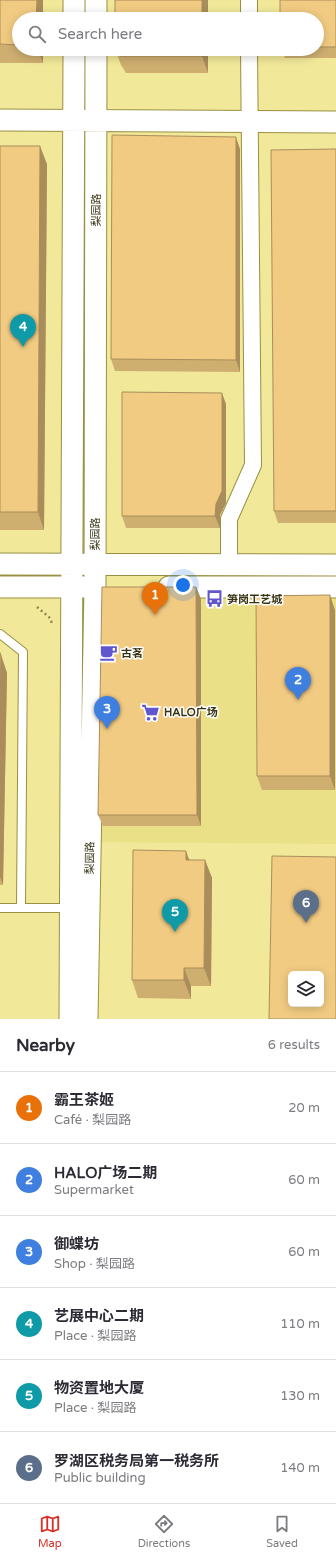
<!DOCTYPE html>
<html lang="en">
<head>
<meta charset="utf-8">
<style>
	body { margin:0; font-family:"Varela Round","Noto Sans SC",sans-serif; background:#f2f2f3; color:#2b2b33 }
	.controls { position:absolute; right:12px; bottom:12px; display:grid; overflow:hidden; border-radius:6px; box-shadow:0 2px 10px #0003 }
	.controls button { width:36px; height:36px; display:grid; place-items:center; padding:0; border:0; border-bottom:1px solid #e1e1e2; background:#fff; color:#2b2b33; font:20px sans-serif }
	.you { position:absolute; left:183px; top:585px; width:14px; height:14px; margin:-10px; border:3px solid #fff; border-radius:50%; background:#1a73e8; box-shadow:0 0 0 6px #1a73e833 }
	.badge { display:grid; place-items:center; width:26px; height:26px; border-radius:50%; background:#d93025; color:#fff; font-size:13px; font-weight:700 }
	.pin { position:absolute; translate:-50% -33px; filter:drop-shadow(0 1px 2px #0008) }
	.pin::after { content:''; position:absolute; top:21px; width:14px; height:12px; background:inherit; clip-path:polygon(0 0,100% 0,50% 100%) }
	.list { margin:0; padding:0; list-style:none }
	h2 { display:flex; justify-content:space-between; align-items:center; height:52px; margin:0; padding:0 16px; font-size:17px }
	h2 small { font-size:13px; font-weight:400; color:#7c7c81 }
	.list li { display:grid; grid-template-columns:26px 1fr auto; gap:12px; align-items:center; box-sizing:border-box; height:72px; padding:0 16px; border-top:1px solid #e1e1e2 }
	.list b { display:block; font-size:15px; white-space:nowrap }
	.list p { margin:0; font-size:13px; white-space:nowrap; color:#7c7c81 }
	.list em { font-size:13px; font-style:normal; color:#7c7c81 }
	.icon { flex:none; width:22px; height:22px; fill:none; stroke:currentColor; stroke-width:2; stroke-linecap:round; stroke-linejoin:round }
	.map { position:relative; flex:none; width:336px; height:1019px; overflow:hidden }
	.search { position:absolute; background:#fff; box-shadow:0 2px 10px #0003; left:12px; right:12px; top:12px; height:44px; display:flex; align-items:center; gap:10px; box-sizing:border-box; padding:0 14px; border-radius:22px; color:#7c7c81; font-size:15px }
	.sheet { height:484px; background:#fff }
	nav { display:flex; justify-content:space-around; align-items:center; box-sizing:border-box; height:56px; border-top:1px solid #e1e1e2; background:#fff; font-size:11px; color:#7c7c81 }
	nav a { display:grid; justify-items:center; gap:2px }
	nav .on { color:#d93025 }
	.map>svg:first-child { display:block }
	.built { fill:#eae087 }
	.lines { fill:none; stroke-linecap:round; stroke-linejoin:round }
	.service-casing { stroke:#999041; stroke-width:10 }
	.minor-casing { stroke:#999041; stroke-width:18 }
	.tertiary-casing { stroke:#999041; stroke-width:23 }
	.path { stroke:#8d8751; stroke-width:2.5; stroke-dasharray:2 3; stroke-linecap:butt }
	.service { stroke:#fff; stroke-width:8 }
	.minor { stroke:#fff; stroke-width:16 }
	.tertiary { stroke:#fff; stroke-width:21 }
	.wall { fill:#cfaf70 }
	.shaded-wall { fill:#a98e5b }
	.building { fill:#f1cb82; stroke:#a98e5b; fill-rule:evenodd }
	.labels { text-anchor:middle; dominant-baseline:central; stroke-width:3; stroke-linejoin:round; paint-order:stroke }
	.street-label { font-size:11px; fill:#383413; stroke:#fff }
	.poi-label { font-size:11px; font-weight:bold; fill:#383413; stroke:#fff; text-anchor:start }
</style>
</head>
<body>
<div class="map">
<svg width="336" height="1019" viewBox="0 0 336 1019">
	<rect width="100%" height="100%" fill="#f1e899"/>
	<path class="built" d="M99,594L336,596V844L96,842Z"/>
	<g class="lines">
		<defs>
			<path id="service" d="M0,634L23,652L21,908
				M0,908H70"/>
			<path id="minor" d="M249,0V19
				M229,564V519L253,465L249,49"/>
			<path id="tertiary" d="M96,0V19
				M74,19V0
				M0,120L336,122
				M0,564L336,565
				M0,587H87
				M169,587H336
				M70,1019L74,49
				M87,1019L95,587L96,49"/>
		</defs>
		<use href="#service" class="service-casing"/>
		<use href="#minor" class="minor-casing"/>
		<use href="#tertiary" class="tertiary-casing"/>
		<path class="path" d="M37,607L49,617L52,623"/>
		<use href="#service" class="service"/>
		<use href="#minor" class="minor"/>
		<use href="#tertiary" class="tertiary"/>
	</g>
	<path class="wall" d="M0,0H43V19H19V49H43V63H0Z
		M336,0V58H285L281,49H317V19Z
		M115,49H208V73H126L121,65Z
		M0,146L47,164L44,530H0Z
		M240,149V372L115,371L111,359Z
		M336,149V523H278L274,511Z
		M226,404V503L220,515V528H126L122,516Z
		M196,587L201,599V826H103L98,815Z
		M335,610V790H262L257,776Z
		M0,652L7,673L3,885H0Z
		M189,860H205L212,878L211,986H191V999L138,998L132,980Z"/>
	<path class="shaded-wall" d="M37,0H43V19H36Z
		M202,0H208V19H202Z
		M38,49H43V63Z
		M202,49H208V73L202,56Z
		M236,137L240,149V372L236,360Z
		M40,146L47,164L44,530L38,512Z
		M222,393L226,404V503L220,515V528L215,516Z
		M196,587L201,599V826L197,815Z
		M330,595L335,610V790L330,776Z
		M0,652L7,673L3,885L0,877Z
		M186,851L193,870L186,860Z
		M205,860L212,878L211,986L204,968Z
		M184,968L191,986V999L184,980Z"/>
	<path class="building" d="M0,0H37L36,19H19V45L0,44Z
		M115,0H202V19H115Z
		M280,0H336V47H317V19H280Z
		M116,49H202V56H120Z
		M112,135L236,137V360L111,359Z
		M0,146H40L38,512H0Z
		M336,149V511H274L271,150Z
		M122,392L222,393V491L216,504L215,516H122Z
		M102,587H196L197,815H98Z
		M330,595V776H257L256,596Z
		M0,653L1,656L0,708Z
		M133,850L186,851V860H205L204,968H184V980H132Z
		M272,856L336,857V1019H269ZM291,974H321V1004H291Z"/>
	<defs>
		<symbol id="bus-bare" viewBox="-9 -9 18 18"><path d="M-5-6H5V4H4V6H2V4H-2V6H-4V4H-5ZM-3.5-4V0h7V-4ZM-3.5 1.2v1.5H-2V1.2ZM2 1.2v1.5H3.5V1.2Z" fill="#6256cf" stroke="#fff" stroke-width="2.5" paint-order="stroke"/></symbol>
		<symbol id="cafe-bare" viewBox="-9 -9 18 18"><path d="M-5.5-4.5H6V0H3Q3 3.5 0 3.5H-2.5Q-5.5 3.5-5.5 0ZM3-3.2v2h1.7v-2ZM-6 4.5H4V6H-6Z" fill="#6256cf" stroke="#fff" stroke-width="2.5" paint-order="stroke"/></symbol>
		<symbol id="supermarket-bare" viewBox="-9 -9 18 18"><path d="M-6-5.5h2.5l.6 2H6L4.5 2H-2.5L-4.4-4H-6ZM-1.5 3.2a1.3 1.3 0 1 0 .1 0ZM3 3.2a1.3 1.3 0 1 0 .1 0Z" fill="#6256cf" stroke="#fff" stroke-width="2.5" paint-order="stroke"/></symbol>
	</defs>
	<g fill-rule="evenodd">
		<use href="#bus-bare" x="202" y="586" width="25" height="25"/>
		<use href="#cafe-bare" x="96" y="640" width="25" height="25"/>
		<use href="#supermarket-bare" x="138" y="700" width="25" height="25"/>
	</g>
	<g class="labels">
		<g class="street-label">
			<text transform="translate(96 210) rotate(-90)">梨园路</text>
			<text transform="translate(95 534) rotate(-90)">梨园路</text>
			<text transform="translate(90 858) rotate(-89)">梨园路</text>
		</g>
		<g class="poi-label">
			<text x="227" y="599">笋岗工艺城</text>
			<text x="121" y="653">古茗</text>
			<text x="164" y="712">HALO广场</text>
		</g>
	</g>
</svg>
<div class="controls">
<button><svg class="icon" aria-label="layers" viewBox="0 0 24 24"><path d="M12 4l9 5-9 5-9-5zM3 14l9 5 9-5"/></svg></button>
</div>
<div class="you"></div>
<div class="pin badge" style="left:155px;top:615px;background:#e8710a">1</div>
<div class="pin badge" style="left:298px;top:700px;background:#3f7fe0">2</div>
<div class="pin badge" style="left:107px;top:729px;background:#3f7fe0">3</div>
<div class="pin badge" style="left:23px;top:347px;background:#0f9aa8">4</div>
<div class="pin badge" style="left:175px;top:932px;background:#0f9aa8">5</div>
<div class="pin badge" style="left:306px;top:923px;background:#5c6f8a">6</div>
<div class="search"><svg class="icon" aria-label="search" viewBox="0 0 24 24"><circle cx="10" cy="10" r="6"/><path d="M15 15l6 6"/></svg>Search here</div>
</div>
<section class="sheet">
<h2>Nearby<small>6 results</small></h2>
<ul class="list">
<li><span class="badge" style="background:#e8710a">1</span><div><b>霸王茶姬</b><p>Café · 梨园路</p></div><em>20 m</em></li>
<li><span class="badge" style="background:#3f7fe0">2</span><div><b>HALO广场二期</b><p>Supermarket</p></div><em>60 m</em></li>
<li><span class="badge" style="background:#3f7fe0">3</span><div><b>御蝶坊</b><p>Shop · 梨园路</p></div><em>60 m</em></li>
<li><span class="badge" style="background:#0f9aa8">4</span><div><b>艺展中心二期</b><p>Place · 梨园路</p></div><em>110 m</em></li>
<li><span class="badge" style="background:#0f9aa8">5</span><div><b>物资置地大厦</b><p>Place · 梨园路</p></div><em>130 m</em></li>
<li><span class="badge" style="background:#5c6f8a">6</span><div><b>罗湖区税务局第一税务所</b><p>Public building</p></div><em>140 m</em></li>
</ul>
</section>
<nav>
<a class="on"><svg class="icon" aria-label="map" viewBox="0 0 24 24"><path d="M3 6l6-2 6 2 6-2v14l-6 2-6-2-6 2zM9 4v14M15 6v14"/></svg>Map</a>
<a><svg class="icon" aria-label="directions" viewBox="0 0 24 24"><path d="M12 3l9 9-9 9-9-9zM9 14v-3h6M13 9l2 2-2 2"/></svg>Directions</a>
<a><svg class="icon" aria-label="saved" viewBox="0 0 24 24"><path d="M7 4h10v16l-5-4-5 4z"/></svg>Saved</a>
</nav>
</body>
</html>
